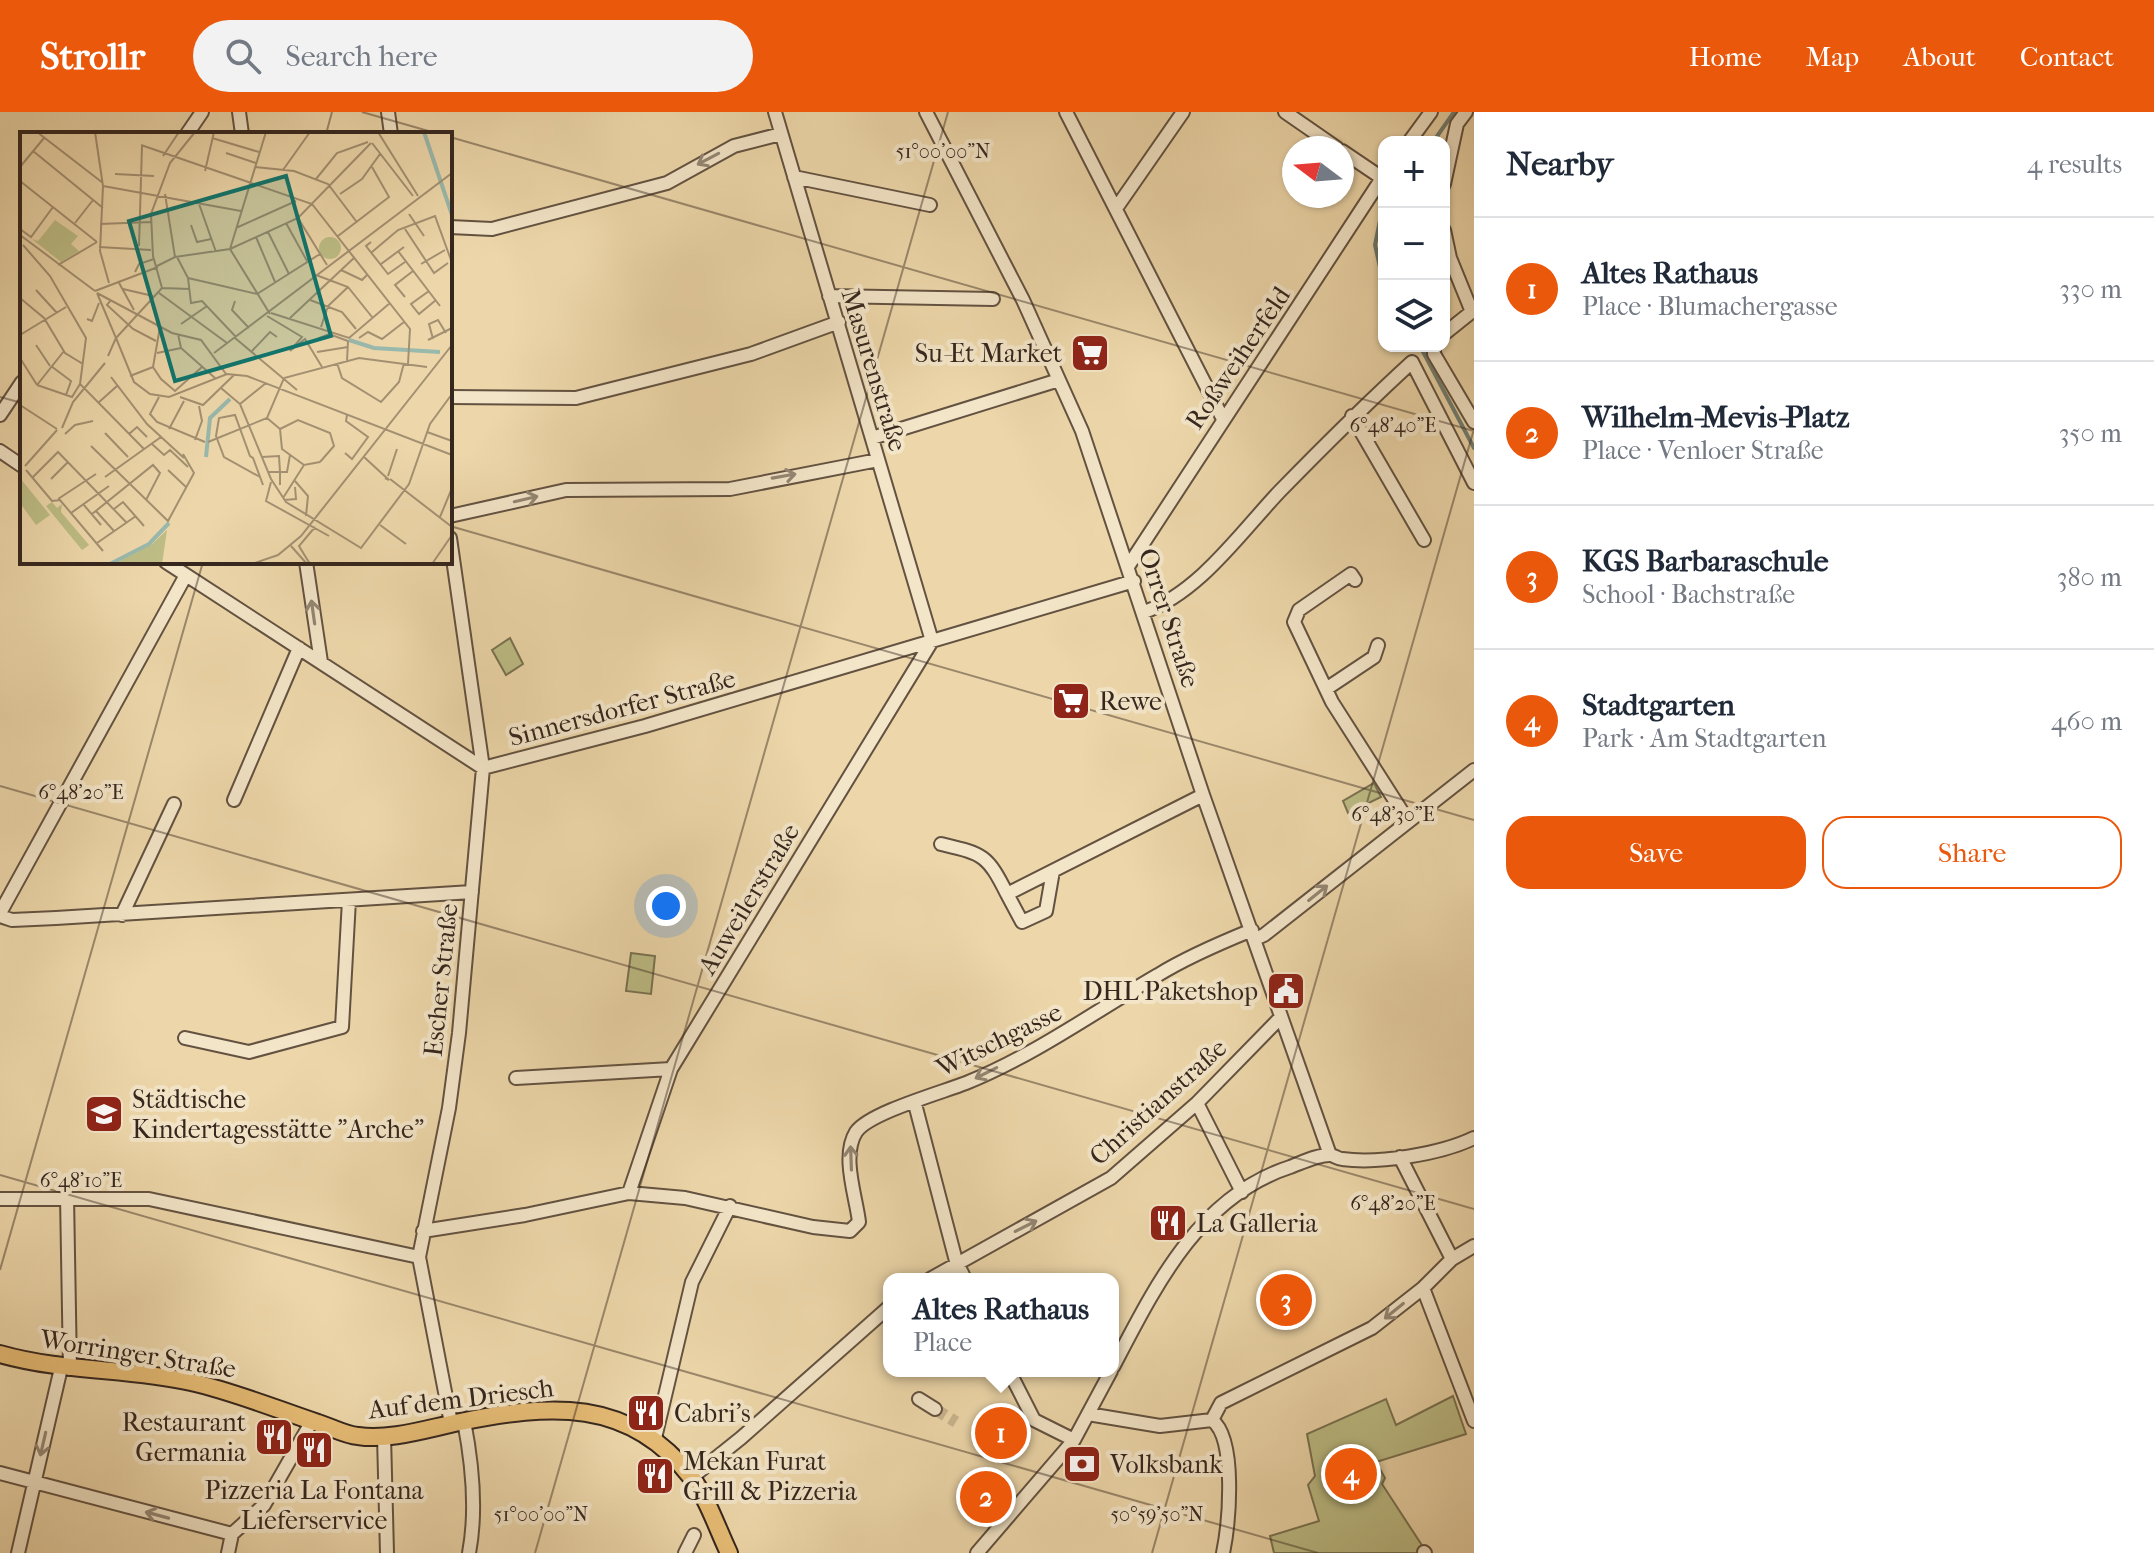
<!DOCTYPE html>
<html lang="en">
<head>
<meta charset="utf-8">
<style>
	body { margin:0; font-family:"IM FELL French Canon",serif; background:#f2f2f3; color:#1f2937 }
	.controls { position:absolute; right:24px; top:24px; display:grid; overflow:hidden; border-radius:16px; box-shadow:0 2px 6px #0004 }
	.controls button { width:72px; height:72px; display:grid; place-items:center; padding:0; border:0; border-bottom:2px solid #e0e1e3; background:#fff; color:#1f2937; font:40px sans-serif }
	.compass { position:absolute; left:1282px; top:24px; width:72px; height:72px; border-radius:50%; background:#fff; box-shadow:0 2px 6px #0004; rotate:286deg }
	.you { position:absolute; left:666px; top:794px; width:28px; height:28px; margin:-20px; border:6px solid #fff; border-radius:50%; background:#1a73e8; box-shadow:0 0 0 12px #1a73e833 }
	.badge { display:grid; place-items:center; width:52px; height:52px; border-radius:50%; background:#ea580c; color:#fff; font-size:26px; font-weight:700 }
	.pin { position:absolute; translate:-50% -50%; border:4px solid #fff; box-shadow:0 2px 8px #0006 }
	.popup { position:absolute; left:883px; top:1161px; width:236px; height:104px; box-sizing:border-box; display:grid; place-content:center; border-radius:16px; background:#fff; filter:drop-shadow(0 2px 6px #0005); font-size:26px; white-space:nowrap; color:#747a83 }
	.popup b { font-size:30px; color:#1f2937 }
	.popup::after { content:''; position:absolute; left:50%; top:100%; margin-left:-16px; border:16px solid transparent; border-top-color:#fff }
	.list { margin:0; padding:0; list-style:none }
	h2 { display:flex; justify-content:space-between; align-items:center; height:104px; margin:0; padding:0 32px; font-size:34px }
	h2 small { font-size:26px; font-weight:400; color:#747a83 }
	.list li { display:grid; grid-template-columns:52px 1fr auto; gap:24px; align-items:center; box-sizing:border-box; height:144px; padding:0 32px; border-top:2px solid #e0e1e3 }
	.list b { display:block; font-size:30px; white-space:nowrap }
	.list p { margin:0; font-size:26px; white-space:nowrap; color:#747a83 }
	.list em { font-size:26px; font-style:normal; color:#747a83 }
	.actions { display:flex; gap:16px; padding:24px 32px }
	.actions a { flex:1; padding:18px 0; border:2px solid #ea580c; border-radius:24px; text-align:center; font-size:28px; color:#ea580c }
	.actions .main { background:#ea580c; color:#fff }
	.icon { flex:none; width:44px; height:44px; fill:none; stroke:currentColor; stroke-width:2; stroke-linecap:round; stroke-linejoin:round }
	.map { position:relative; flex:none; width:1474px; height:1441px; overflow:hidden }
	header { display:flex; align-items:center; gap:48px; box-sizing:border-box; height:112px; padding:0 40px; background:#ea580c; color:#fff }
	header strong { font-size:38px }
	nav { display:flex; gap:44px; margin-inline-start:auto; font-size:28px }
	.search { width:560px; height:72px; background:#f2f2f3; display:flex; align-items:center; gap:20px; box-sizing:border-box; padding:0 28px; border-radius:44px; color:#747a83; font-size:30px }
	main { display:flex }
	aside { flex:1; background:#fff }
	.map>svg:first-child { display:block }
	.green { fill:#bdbd85; stroke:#797252; stroke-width:2 }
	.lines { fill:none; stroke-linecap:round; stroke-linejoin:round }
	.stream { stroke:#717e73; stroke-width:4 }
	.minor-tunnel { stroke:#c8b48e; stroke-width:12; stroke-dasharray:12 6; stroke-linecap:butt }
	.minor-casing { stroke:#635241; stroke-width:16 }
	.major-casing { stroke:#35261e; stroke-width:20 }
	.minor { stroke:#f3e5c8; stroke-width:12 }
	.major { stroke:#e6bc75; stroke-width:16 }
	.oneway { stroke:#948673 }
	.ticks { fill:none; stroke:#35261e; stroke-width:2; stroke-opacity:0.45 }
	.labels { text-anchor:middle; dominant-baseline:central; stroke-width:8; stroke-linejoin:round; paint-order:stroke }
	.poi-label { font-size:26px; fill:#35261e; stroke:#f3e5c8; text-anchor:start }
	.street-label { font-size:26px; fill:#35261e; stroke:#f3e5c8 }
	.inset-river { fill:none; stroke:#99b9ac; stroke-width:4 }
	.inset-road { fill:none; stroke:#a39072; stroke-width:2 }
	.view { fill:#0f766e; fill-opacity:0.15; stroke:#0f766e; stroke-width:4 }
	.inset-edge { fill:none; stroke:#35261e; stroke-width:4 }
	.ticks-label { font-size:20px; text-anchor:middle; fill:#35261e; stroke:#f3e5c8; stroke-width:8; stroke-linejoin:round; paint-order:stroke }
</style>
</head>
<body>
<header>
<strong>Strollr</strong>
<div class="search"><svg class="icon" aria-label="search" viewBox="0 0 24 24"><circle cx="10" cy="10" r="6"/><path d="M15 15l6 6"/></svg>Search here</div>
<nav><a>Home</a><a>Map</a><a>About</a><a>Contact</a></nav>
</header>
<main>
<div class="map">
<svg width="1474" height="1441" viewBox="0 0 1474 1441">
	<rect width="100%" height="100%" fill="#edd7aa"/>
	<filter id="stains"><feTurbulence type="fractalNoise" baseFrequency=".0025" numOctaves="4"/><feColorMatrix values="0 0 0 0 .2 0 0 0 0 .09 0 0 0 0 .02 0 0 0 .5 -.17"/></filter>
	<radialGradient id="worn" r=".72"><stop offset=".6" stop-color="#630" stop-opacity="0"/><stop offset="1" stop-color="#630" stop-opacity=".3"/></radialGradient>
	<path class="green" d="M510,526L523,552L506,563L492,538Z
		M1374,671L1381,685L1348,701L1343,689Z
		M631,841L655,844L651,882L626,879Z
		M1453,1284L1466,1322L1376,1350L1385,1366L1382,1372L1427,1441H1274L1270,1424L1319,1409L1308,1373L1315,1364L1307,1322L1386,1287L1396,1313Z"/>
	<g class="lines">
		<path class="stream" d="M1433,30L1454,0
			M1384,89L1375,133L1384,173
			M1420,234L1474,336"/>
		<path class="minor-tunnel" d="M935,1297L956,1310"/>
		<defs>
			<path id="minor" d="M239,0L242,22
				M388,0L391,22
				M926,0L1023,188L1082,319L1203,683L1330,1043
				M1066,0L1223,307
				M1285,0L1337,36
				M187,22L202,0
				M1409,30L1431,0
				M1342,39L1382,66
				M794,65L930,93
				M1444,72L1457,12L1466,0
				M1117,95L1183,0
				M450,115L492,117L667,71L734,34L781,22
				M1444,118L1450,146L1472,200
				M829,184L993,187
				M1444,222L1474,198
				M1434,234V242L1474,310
				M450,285L576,286L751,242L839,210
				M0,303L22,270
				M1352,304L1424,428
				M872,326L1059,268
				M0,339L22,354
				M450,404L566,378L730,377L878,348
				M450,426L483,656L459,921L449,996L419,1145L451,1311
				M166,450L483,656L645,614L1134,469
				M306,450L321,550
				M1129,453L1384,63
				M1355,468L1351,462L1299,498L1294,510L1332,590L1408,709
				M1144,500C1199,481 1241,420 1280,379C1323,335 1366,292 1412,250L1474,371
				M1326,577L1374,545L1378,533
				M234,688L299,536
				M941,732C983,742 987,742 1007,782L1203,683
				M1007,782L1022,810L1046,799L1053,759
				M0,801L186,463
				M122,803L174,692
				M0,804L12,808L56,806L472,780
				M1255,827L1264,823L1474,658
				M185,926L249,940L342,915L349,788
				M516,966L671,957
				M1197,991L1242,1080
				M915,992L956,1149L965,1167
				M1400,1045L1452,1147
				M629,1081L671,957L932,529L775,0
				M67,1084L70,1257
				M0,1087H149L419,1145
				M423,1119L525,1103L629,1081L685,1086L813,1115L850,1119L859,1110C856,1084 841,1044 856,1020C869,1001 940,981 966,971C1035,943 1094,900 1158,863C1187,845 1220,831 1252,818
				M930,1167L1111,1066L1197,991L1281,905
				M1423,1176L1474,1309
				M1113,1255C1155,1175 1198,1085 1290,1055C1301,1051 1319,1042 1331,1043C1335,1044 1338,1047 1342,1047C1379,1052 1441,1042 1474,1026
				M1009,1259L1034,1308L1074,1328
				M919,1287L935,1297
				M1088,1302L1160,1314L1212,1308
				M1212,1308L1221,1291L1372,1216L1423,1176L1452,1147L1474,1134
				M1212,1308C1237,1327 1229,1412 1223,1441
				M464,1309C472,1350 477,1399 469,1441
				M384,1324L387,1441
				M655,1326L692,1170L730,1094
				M0,1361L232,1422
				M691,1366L741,1326L889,1195
				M1424,1440L1425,1441
				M18,1441L61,1256
				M228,1441L232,1422L264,1393L312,1309
				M685,1441L694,1423
				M977,1441L1074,1328L1111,1259"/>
			<path id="major" d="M0,1242C63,1260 128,1256 191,1270C235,1280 276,1297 318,1311C331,1315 345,1323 358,1324C390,1329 429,1316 460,1310C549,1292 629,1285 691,1365C708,1387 717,1416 729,1441"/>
		</defs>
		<use href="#minor" class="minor-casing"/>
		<use href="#major" class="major-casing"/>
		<use href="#minor" class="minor"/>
		<use href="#major" class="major"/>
	</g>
	<defs><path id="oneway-shaft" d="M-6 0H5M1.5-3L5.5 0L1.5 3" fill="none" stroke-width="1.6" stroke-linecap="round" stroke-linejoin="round" transform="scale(2)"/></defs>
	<g class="oneway">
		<use href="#oneway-shaft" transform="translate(708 47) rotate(152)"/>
		<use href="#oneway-shaft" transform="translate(784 364) rotate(-10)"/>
		<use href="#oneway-shaft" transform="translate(526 387) rotate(-13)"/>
		<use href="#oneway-shaft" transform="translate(313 500) rotate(-98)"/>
		<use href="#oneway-shaft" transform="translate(1318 781) rotate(-39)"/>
		<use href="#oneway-shaft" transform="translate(986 961) rotate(153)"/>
		<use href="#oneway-shaft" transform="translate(851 1046) rotate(-92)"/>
		<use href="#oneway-shaft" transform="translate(1026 1114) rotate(-27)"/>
		<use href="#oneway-shaft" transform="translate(1394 1199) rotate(141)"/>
		<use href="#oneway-shaft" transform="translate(43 1332) rotate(103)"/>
		<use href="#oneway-shaft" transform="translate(157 1403) rotate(-165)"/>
	</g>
	<path class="ticks" d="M362,0L439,22M326,22L332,0M450,25L1474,319M0,285L22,291M450,414L1474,708M0,674L1474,1097M0,1063L1318,1441M0,1158L203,450M535,1441L948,0M1152,1441L1474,317"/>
	<defs>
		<symbol id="supermarket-square" viewBox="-11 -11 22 22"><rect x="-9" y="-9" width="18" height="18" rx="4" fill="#8f2418" stroke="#f3e5c8"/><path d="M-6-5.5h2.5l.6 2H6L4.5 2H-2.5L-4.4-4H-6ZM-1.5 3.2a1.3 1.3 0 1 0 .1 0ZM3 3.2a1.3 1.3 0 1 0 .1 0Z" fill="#fff"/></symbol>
		<symbol id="civic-square" viewBox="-11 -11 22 22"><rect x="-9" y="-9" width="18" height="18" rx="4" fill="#8f2418" stroke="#f3e5c8"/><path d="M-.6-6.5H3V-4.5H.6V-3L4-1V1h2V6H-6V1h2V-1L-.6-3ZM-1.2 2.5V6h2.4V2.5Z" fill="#fff"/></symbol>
		<symbol id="school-square" viewBox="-11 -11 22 22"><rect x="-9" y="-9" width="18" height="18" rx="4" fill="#8f2418" stroke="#f3e5c8"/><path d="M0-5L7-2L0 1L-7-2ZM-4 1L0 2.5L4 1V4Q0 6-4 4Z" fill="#fff"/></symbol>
		<symbol id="restaurant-square" viewBox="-11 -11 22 22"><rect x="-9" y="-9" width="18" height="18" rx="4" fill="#8f2418" stroke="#f3e5c8"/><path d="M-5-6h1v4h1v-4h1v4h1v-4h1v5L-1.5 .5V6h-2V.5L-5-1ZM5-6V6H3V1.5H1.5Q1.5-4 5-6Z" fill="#fff"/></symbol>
		<symbol id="bank-square" viewBox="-11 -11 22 22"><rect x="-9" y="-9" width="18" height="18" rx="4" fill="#8f2418" stroke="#f3e5c8"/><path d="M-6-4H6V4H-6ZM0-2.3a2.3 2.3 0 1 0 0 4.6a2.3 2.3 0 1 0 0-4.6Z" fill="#fff"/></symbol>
	</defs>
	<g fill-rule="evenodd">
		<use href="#supermarket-square" x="1068" y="219" width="44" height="44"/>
		<use href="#supermarket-square" x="1049" y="567" width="44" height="44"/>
		<use href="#civic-square" x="1264" y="857" width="44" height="44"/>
		<use href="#school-square" x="82" y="980" width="44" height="44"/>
		<use href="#restaurant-square" x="1146" y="1089" width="44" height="44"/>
		<use href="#restaurant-square" x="624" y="1279" width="44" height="44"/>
		<use href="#restaurant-square" x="252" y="1303" width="44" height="44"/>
		<use href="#restaurant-square" x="292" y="1316" width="44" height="44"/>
		<use href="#bank-square" x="1060" y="1330" width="44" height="44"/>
		<use href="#restaurant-square" x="633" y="1342" width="44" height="44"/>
	</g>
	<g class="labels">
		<g class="poi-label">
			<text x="1062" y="241" text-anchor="end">Su-Et Market</text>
			<text x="1099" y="589">Rewe</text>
			<text x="1258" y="879" text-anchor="end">DHL Paketshop</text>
			<text x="132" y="987">Städtische<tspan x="132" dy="30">Kindertagesstätte "Arche"</tspan></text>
			<text x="1196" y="1111">La Galleria</text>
			<text x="674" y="1301">Cabri's</text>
			<text x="246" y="1310" text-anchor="end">Restaurant<tspan x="246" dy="30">Germania</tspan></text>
			<text x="683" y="1349">Mekan Furat<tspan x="683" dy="30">Grill &amp; Pizzeria</tspan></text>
			<text x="1110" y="1352">Volksbank</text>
			<text x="314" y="1378" text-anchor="middle">Pizzeria La Fontana<tspan x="314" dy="30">Lieferservice</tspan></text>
		</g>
		<g class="street-label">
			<text transform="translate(1238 246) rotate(-56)">Roßweiherfeld</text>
			<text transform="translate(874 258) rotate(73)">Masurenstraße</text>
			<text transform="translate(1169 506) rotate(72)">Orrer Straße</text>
			<text transform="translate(622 596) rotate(-15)">Sinnersdorfer Straße</text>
			<text transform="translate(749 787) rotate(-59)">Auweilerstraße</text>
			<text transform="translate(441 868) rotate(-84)">Escher Straße</text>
			<text transform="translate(999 928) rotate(-26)">Witschgasse</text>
			<text transform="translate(1158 990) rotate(-42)">Christianstraße</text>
			<text transform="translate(138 1242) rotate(9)">Worringer Straße</text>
			<text transform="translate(461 1287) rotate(-7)">Auf dem Driesch</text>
		</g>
	</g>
	<g transform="translate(20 20)">
		<rect width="432" height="432" fill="#edd7aa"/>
		<path d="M35,88L58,104L51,112L59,119L41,130L12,107L18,109ZM299 116a11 11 0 1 1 22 0a11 11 0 1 1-22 0ZM0,346L30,383L16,393L0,371ZM32,370L37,376L42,372L41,380L69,413L62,418L26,374ZM147,398L142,432H94L132,412Z" fill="#bdbd85"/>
		<path class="inset-river" d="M404,0L432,83M329,208L354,216L420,220M186,325L190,286L210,267M90,432L129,412L149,391"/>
		<path class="inset-road" d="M17,0L83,51M75,0L83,54L80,119L89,151M175,0L150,31L131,82L133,124L142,156L96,206L114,250L130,262L149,265L207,242L227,244L432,323M246,0L210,117L250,182M358,0L398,64M192,6L239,20M352,11L393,64M121,13L292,72L390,197L388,232M13,19L83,76M206,21L236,31M143,24L159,0M0,35L24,6M235,35L274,39L308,52L336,89M263,38L290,0M185,39L194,0M95,42L134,44M296,47L317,21L348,10M0,49L77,110M83,54L221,79M145,62L155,125M320,62L342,47L360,22M178,69L196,120M389,82L404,104M278,86L307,133M55,91L73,68M266,91L287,129M80,92L131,90M171,93L177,110L191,107M216,96L276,69M0,97L11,105L33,75M385,97L414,141L428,131M248,100L269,142M0,103L75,159M318,104L369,65L352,35M236,105L255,150M351,110L346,114L368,142L385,130M3,113L30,144L66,206L60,252L124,317M119,114L122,14M79,115L131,118M378,119L420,174M352,120L378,98L415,84L431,128L432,147M157,125L168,146L171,171L182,169L216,205M361,132L384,115M401,132L425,118M38,133L77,110M137,134L155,125L210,117L278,86L351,11M321,138L342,148L348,142M115,140L119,132L134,127M296,143L328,155L352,185M168,146L237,162L300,122M98,149L114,178M142,156L170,157M103,157L133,164M16,158L37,181M75,159L138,135M409,159L391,172L399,182L416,168M77,161L152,201L181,208L206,242M77,161L96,206L88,224M139,161L207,211M385,165L375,153L393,139M0,166L24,186L45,221L63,232M91,168L87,173L113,197L136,209M290,168L322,180L336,197M215,169L212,178L229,196M251,181L329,206L370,171M247,184L282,205L270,219M270,186L335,125M67,187L72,189L79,171M161,192L187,174M140,195L133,235L141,247L155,259L182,235M301,195L308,174L328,155M158,202L161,216L195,246M0,203L46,175M215,206L277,258M339,206L348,200L362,207L384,190M413,207L409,192L418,188L426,201M408,208L432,196M290,210L309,202L328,209L327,229M16,213L30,234M232,219L250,200L257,205M270,219L285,207L302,235M297,220L328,215M137,221L161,216M194,221L432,41M0,226L17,253M317,231L322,246L361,270L379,250L384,231M31,234L51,249L46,263M110,244L133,235M91,245L127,292L164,326M17,253L52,265L60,252M17,253L44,219M201,256L220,272L251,347L266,370L341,416L389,352L410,292L432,262M139,265L130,282L137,290L185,310M160,265L183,273L214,243M78,271L97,254M220,272L246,251M0,273L37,297M247,286L260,297L262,317L284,333L300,330M42,296L53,270L85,231M149,297L164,269M260,297L278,288L310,301L314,314L300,330M407,300L432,309M85,301L108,325M45,302L55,293L73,289M109,302L117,295L127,305M175,308L182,289L179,274M188,310L247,286L264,246L339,226L407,235M132,312L144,323L150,318L168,335M71,314L148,389L174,341L163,322M325,321L332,327L348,305L326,289L327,283M242,325L259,324L260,340H267L270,323M344,325L369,348L365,346M5,334L37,298M6,338L32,369L40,368L83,419M148,338L166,355M248,340H260V353M368,344L377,317M85,345L141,305M240,345L204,325L196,304L199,286L215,283L230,324L233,326L243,353M12,346L38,320L106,390M31,347L48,330M370,347L432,395M275,349L288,364L286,384M251,350L246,369L309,404M263,366L284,333M38,367L76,342M264,368L276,367L275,355M63,372L81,393M94,377L103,370L124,394M76,379L94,399M51,381L89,354M72,382L133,333L140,341L126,368M420,385L432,356M360,393L386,412M77,411L116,384M271,414L287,432M232,432L258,423L281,404L432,213M290,432L279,414L295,395M412,432L432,403"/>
		<path class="view" d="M266,44L311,204L155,249L109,89Z"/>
		<rect width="432" height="432" class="inset-edge"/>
	</g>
	<g class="ticks-label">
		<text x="943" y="46">51°00'00"N</text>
		<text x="1393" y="320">6°48'40"E</text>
		<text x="81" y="687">6°48'20"E</text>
		<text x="1393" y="709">6°48'30"E</text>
		<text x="81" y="1075">6°48'10"E</text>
		<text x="1393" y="1098">6°48'20"E</text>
		<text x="541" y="1409">51°00'00"N</text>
		<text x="1157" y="1409">50°59'50"N</text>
	</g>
	<rect width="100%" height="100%" filter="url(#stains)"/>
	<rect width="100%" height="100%" fill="url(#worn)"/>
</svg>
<div class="controls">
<button>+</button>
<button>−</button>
<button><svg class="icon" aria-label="layers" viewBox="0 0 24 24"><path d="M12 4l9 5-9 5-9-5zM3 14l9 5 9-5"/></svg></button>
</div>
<svg class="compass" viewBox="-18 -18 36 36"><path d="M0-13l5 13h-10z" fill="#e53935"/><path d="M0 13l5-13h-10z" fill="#747a83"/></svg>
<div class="you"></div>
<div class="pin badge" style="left:1001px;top:1321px">1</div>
<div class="popup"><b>Altes Rathaus</b>Place</div>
<div class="pin badge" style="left:986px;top:1385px">2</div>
<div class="pin badge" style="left:1286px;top:1188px">3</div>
<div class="pin badge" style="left:1351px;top:1362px">4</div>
</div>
<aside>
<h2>Nearby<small>4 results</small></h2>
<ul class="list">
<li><span class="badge">1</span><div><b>Altes Rathaus</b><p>Place · Blumachergasse</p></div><em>330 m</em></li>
<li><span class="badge">2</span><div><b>Wilhelm-Mevis-Platz</b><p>Place · Venloer Straße</p></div><em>350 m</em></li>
<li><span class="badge">3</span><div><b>KGS Barbaraschule</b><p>School · Bachstraße</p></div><em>380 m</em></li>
<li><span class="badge">4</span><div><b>Stadtgarten</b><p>Park · Am Stadtgarten</p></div><em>460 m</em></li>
</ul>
<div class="actions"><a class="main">Save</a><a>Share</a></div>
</aside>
</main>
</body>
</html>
